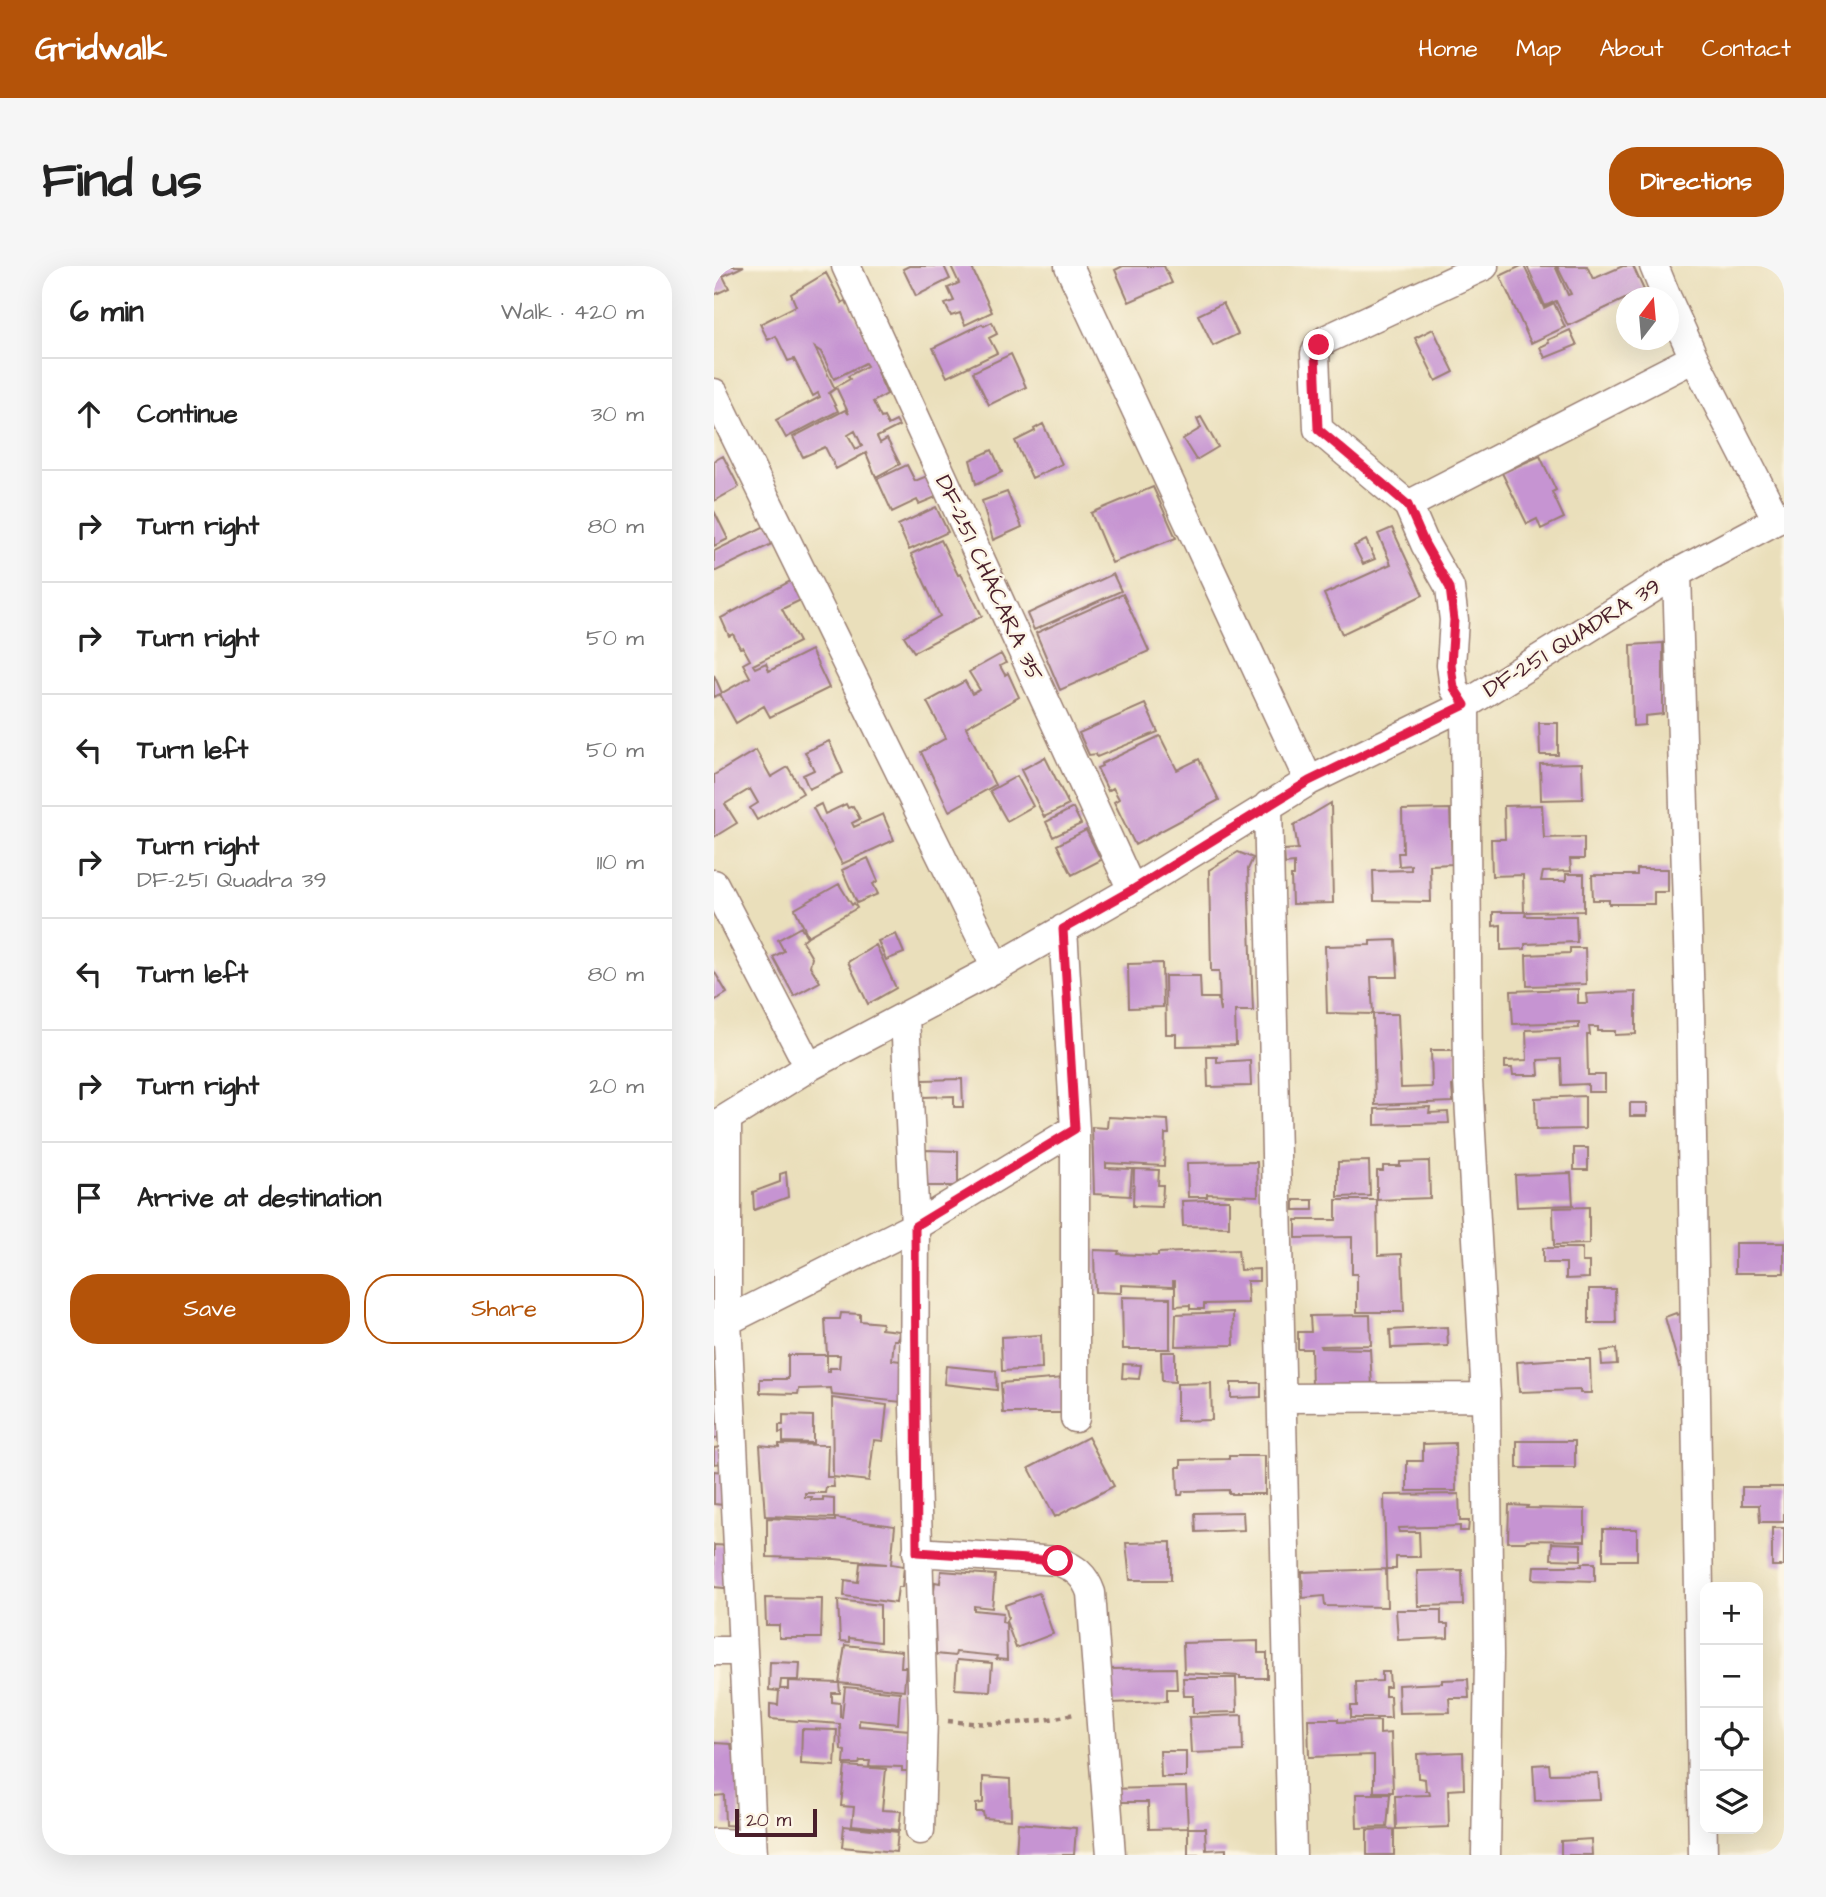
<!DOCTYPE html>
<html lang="en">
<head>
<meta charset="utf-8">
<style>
	body { margin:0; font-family:"Architects Daughter",sans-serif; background:#f6f6f6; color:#222 }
	.controls { position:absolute; right:21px; bottom:21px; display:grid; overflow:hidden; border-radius:14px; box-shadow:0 7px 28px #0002 }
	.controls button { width:63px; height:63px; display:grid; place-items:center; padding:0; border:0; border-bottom:2px solid #e0e0e0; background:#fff; color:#222; font:35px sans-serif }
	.compass { position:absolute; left:902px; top:21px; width:63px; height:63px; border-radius:50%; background:#fff; box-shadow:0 7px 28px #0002; rotate:16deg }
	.scale { position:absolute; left:21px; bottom:18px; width:82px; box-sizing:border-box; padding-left:7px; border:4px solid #4a1f2b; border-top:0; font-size:19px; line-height:24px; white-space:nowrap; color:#4a1f2b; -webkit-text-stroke:5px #fcf5e5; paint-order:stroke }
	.stop { position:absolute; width:21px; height:21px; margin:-16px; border:5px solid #e11d48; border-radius:50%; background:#fff }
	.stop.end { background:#e11d48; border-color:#fff; box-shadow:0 2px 7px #0008 }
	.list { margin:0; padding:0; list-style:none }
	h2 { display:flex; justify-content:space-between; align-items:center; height:91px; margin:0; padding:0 28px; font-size:30px }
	h2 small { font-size:23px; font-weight:400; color:#767676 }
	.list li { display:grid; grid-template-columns:46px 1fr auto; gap:21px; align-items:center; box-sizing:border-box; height:112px; padding:0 28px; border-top:2px solid #e0e0e0 }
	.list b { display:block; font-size:26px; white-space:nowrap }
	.list p { margin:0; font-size:23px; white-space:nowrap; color:#767676 }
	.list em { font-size:23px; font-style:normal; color:#767676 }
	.actions { display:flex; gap:14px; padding:21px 28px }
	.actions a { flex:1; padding:16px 0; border:2px solid #b45309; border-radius:28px; text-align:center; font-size:24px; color:#b45309 }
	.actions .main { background:#b45309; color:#fff }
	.icon { flex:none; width:38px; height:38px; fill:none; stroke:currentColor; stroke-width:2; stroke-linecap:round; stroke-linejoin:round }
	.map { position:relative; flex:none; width:1070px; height:1589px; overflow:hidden; border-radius:28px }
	header { display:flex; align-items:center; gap:42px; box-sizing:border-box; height:98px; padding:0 35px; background:#b45309; color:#fff }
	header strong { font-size:33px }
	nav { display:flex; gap:38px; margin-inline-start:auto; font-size:24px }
	.intro { display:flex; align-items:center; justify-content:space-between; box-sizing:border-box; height:168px; padding:0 42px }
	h1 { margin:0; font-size:49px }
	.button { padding:18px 32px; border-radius:28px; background:#b45309; color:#fff; font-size:24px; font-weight:700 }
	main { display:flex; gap:42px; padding:0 42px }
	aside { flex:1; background:#fff; border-radius:28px; box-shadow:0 7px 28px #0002 }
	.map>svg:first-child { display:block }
	.building { fill:#c694d2; fill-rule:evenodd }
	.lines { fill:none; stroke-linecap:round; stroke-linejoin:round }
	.minor-casing { stroke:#9a7f73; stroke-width:31 }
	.path { stroke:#9a7f73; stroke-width:4.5; stroke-dasharray:5 5; stroke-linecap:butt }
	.minor { stroke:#fff; stroke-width:28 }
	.route { stroke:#e11d48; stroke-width:9 }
	.labels { text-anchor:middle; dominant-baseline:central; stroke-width:5; stroke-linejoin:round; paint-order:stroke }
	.street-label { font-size:23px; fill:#4a1f2b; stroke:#fcf5e5 }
</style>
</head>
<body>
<header>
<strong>Gridwalk</strong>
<nav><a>Home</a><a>Map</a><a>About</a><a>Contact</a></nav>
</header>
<div class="intro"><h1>Find us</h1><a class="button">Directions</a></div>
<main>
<aside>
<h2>6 min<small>Walk · 420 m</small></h2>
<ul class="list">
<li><svg class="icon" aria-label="ahead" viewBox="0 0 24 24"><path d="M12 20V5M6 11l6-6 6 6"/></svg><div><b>Continue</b></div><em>30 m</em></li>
<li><svg class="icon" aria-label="right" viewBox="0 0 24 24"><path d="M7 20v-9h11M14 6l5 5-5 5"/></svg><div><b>Turn right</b></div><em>80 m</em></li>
<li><svg class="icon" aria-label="right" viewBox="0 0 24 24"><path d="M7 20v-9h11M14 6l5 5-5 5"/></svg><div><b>Turn right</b></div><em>50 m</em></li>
<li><svg class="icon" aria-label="left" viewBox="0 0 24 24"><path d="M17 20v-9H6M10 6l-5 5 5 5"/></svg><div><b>Turn left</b></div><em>50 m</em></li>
<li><svg class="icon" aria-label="right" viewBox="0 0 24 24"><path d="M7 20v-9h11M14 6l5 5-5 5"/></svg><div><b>Turn right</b><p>DF-251 Quadra 39</p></div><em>110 m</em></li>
<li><svg class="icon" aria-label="left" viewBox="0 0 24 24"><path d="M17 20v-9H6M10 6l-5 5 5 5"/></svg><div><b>Turn left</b></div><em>80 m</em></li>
<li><svg class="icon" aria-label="right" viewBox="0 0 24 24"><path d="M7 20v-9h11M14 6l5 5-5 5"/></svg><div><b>Turn right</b></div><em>20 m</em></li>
<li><svg class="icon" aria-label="arrive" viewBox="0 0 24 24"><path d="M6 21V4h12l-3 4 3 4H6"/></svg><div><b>Arrive at destination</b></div></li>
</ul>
<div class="actions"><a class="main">Save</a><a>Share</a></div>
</aside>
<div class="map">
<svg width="1070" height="1589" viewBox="0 0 1070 1589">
	<rect width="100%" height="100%" fill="#fcf5e5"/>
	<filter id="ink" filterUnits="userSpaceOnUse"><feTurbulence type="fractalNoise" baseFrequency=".0143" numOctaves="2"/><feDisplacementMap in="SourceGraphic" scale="14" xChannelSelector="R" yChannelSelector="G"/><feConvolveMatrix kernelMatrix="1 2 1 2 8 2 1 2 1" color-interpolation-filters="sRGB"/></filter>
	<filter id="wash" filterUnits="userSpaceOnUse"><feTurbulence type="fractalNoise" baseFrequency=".00686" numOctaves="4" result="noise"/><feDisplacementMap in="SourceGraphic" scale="28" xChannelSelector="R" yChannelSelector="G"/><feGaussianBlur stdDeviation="1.57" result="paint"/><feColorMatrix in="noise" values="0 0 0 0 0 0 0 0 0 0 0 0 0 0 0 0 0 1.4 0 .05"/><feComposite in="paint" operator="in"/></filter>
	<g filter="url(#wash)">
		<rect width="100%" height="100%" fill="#eadfbb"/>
		<g id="blocks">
			<path class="building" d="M0,0H30L9,10L15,22L0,29Z
				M195,0H230L236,13L202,30L189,3Z
				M237,0H257L278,46L251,59L246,47L237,50L231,38L240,35L234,22L245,17Z
				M409,0H450L458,17L415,36L401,4Z
				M807,0H810L830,42L840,37L851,61L817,77L786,10Z
				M813,0H841L854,29L857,28L843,0H873L879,13L909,0H919L930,24L854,60L842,35L831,40Z
				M112,7L128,37L132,34L169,103L163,106L173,128L159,136L167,152L170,151L174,159L182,155L185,160L163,171L166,177L173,173L186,198L162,211L152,187L122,203L111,181L89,191L79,171L131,144L135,148L122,121L136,113L134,110L153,100L151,97L120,113L107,86L101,82L121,123L115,127L124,145L72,172L62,154L106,131L104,127L99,130L80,93L74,95L62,70L54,74L46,58L82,40L77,28ZM141,165L148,180L142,183L134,169Z
				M509,37L524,68L499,80L484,49Z
				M278,56L283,68L275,72L283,87L233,111L219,82L268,58L270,60Z
				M719,63L740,106L722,115L701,72Z
				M856,64L863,79L831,92L826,81L835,77L834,74Z
				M297,88L312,121L275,139L259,106Z
				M487,151L504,181L482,194L469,173L487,162L483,153Z
				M329,158L348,198L318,212L301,175L321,165L320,163Z
				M278,184L288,206L262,218L256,194Z
				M9,190L25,221L0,235V195Z
				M826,190L842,224L838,226L850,252L827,263L823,253L813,258L788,207Z
				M193,199L201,215L213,210L222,231L205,238L203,234L178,246L163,213Z
				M439,221L462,272L398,297L377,247Z
				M293,226L308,261L279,274L268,235Z
				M222,241L234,266L195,284L184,259Z
				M0,245L14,273L0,280Z
				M57,257L66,274L0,306V285Z
				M678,262L709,329L628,368L610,328L677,298L664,268Z
				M227,274L244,309L247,308L268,350L200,386L190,370L226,350L197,288Z
				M652,274L661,293L649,298L640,280Z
				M399,308L407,325L320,364L313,348Z
				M84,311L95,330L68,343L85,376L39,399L41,402L52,397L55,405L97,384L115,422L56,451L50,440L22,457L6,428L0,431V409L8,427L36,411L29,398L36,394L29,381L26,382L19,368L15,370L7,352Z
				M409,328L435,385L346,424L322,367Z
				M949,377V448L931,450V459L919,460L917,379Z
				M287,388L292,397L286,400L291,409L294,407L305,431L252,461L281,519L235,545L207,486L232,472L213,436L251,415L258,428L266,424L255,406Z
				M431,438L444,466L383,491L382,488L375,489L365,467Z
				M825,457H844V489H826Z
				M446,470L463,504L485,493L505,534L421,579L400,536L405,533L399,522L394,525L383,502L388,500L387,498Z
				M115,475L129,507L95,523L89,509L100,504L91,486Z
				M42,484L57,511L74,501L89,527L43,554L36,542L44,537L36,523L11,538L23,557L0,571V509Z
				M331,491L355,539L330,551L307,504Z
				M868,497L869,533L827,534L826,498Z
				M303,510L319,540L293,555L276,525Z
				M617,537L619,637L578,638L577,610H580V597L571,598L570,584L584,583L580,559Z
				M107,538L111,548L132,538L134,542L139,540L146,553L138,557L140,561L169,548L180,574L128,598L99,542Z
				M828,539L830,572L870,571V593H856L857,605L829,606L827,615H852V608H870V645L812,646L811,650H862L863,676L811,678V683L787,684V659L779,660V646H810L809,609L778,610L777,573H791L790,540Z
				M359,542L367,558L339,571L332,556Z
				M736,543L738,598L716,599L717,636L660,635L659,605L697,604V599L685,600L684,587H689L688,544Z
				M372,564L387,594L358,609L343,579Z
				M524,586L539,592L534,603L539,745H521L522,779L462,780V768H452L451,710H486L487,732H504L506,746L505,705H497L495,604Z
				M154,592L164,615L159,618L164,628L143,637L128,604Z
				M923,603H954V626H940V638H895V634H879L878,609H923Z
				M125,618L138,639L140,637L143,642L94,670L81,643Z
				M87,661L93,671L88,675L98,692L96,700L106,716L80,730L59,691L70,685L64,674Z
				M182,668L190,687L172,694L164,675Z
				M682,674L684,711H657L659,748L613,747L611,680L656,679V675Z
				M162,679L182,722L154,738L134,696Z
				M856,682H871L872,718L813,720L812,689L856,687Z
				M448,697L449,741L415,742L414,698Z
				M0,705L13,727L0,735Z
				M864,723V737H873L872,728L922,726V768L901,769V765H884V761H875L876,769H873L874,809H891V826H874V818L848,819L847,793L824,794L825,809H799L798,802H791V795L813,794L812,764L865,762V756L799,758L797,725Z
				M659,748H684L687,822L718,821L717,784H743L744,820H738L739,836L661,839Z
				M493,791H503V796L536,794L537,820L494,821Z
				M248,813L249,841H240V830L209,831V814Z
				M871,830V863L822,864L821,832Z
				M916,837H933V850H916Z
				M716,841L715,847L734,846L735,857L661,859V843Z
				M394,851L454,854L455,868H451L450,900L392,897V902L418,903L416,930L380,928L378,861L393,862Z
				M860,882H874V904H860Z
				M211,884L244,885V920H211Z
				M655,895L656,930L624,931V896Z
				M715,895L716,932L663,934L664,989L688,988L690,1046H643V1008H638V971L582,972V954H622V934H663V905H669V900H686V896Z
				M543,896L544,930L493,928V931H474L473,897Z
				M420,903L445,904L444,919H449L448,941L419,940Z
				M72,906L74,931L40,944L39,926L66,916V908Z
				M857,907L859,939L803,941L801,909Z
				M497,934H515V961L469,960L468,935Z
				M580,934H599V944H580Z
				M875,941V978L840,979L839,942Z
				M1021,977H1070V1007H1021Z
				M829,982H868V996H875V1012L852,1013V997H829Z
				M380,984L405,985L404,988L444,990V987L524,984L526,1004L545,1003V1015H533L534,1037L490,1038V1043H476V1039L461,1040V1015H459V1021L407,1019V1027L381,1026Z
				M875,1023H901L902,1057H875Z
				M408,1031L456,1032V1083H409Z
				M976,1042L993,1063L995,1072L985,1075L990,1093L965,1101L951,1051L962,1047L963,1049L966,1048V1046Z
				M519,1046L520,1079L461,1080L462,1048Z
				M127,1047L146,1048V1055L168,1057L167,1063L185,1065L184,1074H180L178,1094L186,1095L188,1136L118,1129L117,1122L85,1123L84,1128L46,1127V1113H74V1089H113V1106H116V1102H125L126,1089H113L111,1053H126Z
				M656,1049L657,1079L606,1080L607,1082L656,1083L658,1120H598L597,1083H584V1066H597L596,1050Z
				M733,1061L734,1080L677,1082L676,1064Z
				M327,1069L328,1103L288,1105L287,1071Z
				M902,1083L903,1098L888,1099L887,1085Z
				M447,1086H461V1116L448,1115Z
				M847,1093H876L877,1127H866V1124L805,1126L803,1096Z
				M409,1098L427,1099L425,1113L408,1112Z
				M232,1100L282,1105L283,1124L230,1118Z
				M350,1112L355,1147H289L287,1117Z
				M497,1117L498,1154L463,1155V1118Z
				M517,1117H547V1131L517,1132Z
				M118,1132L173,1139L169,1175L160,1174L155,1215L119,1211Z
				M0,1135L16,1162L0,1174Z
				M69,1149L99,1150V1177L69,1176V1166L65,1167V1159H69Z
				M374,1171L400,1220L341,1251L315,1202Z
				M803,1175H861V1202H803Z
				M741,1177L742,1225H693V1195H709V1178Z
				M65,1178L114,1179L113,1211H119L120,1221H112L111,1227H91V1231H98L97,1234H109V1231L120,1232V1252L51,1250L46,1179L65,1181Z
				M15,1180L17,1196L0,1198V1182Z
				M515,1190H551V1228H515V1224L469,1225L468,1229H464L463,1201H467V1194L515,1193Z
				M0,1205L20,1207V1240L0,1238Z
				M1028,1221H1070V1256H1046L1045,1239H1028Z
				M745,1228L746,1255H755L754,1265H746V1260L684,1262L685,1266H705L706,1291H682V1303H672L670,1229Z
				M795,1239L814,1240L813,1242L871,1243V1275L813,1274L812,1276H794Z
				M529,1246L530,1264L482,1266L481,1247Z
				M53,1252L121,1255V1252L181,1260L177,1298L190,1300L188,1321H184L182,1337L130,1330L131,1314L144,1316L146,1297L173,1298L121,1293L53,1291Z
				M1058,1262H1070V1300H1058Z
				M889,1263H923V1294H889Z
				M457,1276V1314H416L412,1277Z
				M838,1277L867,1278V1294L837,1293Z
				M0,1279L19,1280L20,1323L0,1321Z
				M868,1297H881V1315L819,1313L820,1300H868Z
				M672,1303L673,1341L611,1340L610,1330L589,1332L588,1306Z
				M748,1304L749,1339L704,1340L703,1305Z
				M227,1305L281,1309L278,1342L260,1340V1344L289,1347L288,1356L292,1357L293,1394L282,1393L283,1390L242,1386L241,1390L222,1388L220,1324L221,1316L226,1317Z
				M325,1327L339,1368L302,1382L292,1355L294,1351L291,1339Z
				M51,1332L108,1333L107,1372H65V1359H52Z
				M124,1334L166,1339V1376L135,1372V1376L126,1375Z
				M682,1344H727V1358H734V1372L684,1374Z
				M544,1375V1387H553V1412H526V1410L470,1407L469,1377Z
				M131,1379L188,1385L187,1401H192L190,1424L125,1417Z
				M243,1394L278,1397L276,1425L241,1423Z
				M56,1396L86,1397L85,1414H67L66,1423H74V1415L125,1417L126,1427H118V1436L126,1437V1451H128L131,1421L186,1426L184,1458L145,1454V1460L196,1464L197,1505H188V1501L155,1500L156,1495H146L145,1498H130L131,1485L127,1484L126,1458L56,1453V1438L64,1439L65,1425L55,1424Z
				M462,1402L463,1423H453V1435L396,1437V1403Z
				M668,1406H675L676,1421H671V1430H676L677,1452H637V1440H643L642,1416L668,1415Z
				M469,1412H522L523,1446L479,1447V1430H470Z
				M754,1413L755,1432H735L736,1446L685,1447L684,1419L728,1417V1414Z
				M528,1449L529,1485L477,1487L475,1451Z
				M594,1453H624V1456L666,1455V1468L677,1467L679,1526H660V1489L595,1491Z
				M88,1463L123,1464L121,1500L87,1498Z
				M0,1477L17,1478L18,1484H24L26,1560L11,1559L10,1529L0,1530Z
				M446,1485H472V1511H447Z
				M749,1486L750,1523L734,1524L735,1561L682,1563L681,1530L716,1529L715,1525H712L711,1513L704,1512L703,1488Z
				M835,1498L836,1508L884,1507L886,1533L821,1535L819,1499Z
				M131,1500L172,1503L168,1544L187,1545L185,1564L138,1559L140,1541L127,1540Z
				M269,1511L296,1513L297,1554L270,1552L269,1546H262V1538L269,1537Z
				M472,1521L474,1562L435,1563L434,1536H395L394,1523Z
				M642,1528H676L673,1561L643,1562Z
				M304,1557L362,1562L360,1589H302Z
				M130,1560L184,1566L182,1586L128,1581Z
				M474,1562H491L492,1584L512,1583V1589H474Z
				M680,1563V1589H653V1564Z
				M877,1573L878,1589H847V1575Z"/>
		</g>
	</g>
	<g filter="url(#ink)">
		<use href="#blocks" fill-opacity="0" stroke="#9a7f73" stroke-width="2"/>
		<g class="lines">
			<defs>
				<path id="minor" d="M132,0L418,624
					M355,0L595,515
					M770,0L613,73L605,79L601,88L604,163L694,239L711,278L736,322L740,354L737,399L740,422L751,439L754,814L772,1131L775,1389L772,1589
					M940,0L953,32
					M954,34L980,92L1063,254
					M0,127L282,702
					M694,239L980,92
					M963,307L976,741L989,1589
					M554,539L578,1589
					M0,618L95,801
					M349,663L361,863V1152
					M191,751L201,960L200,1141L209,1453L206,1564
					M13,853V1055L39,1589
					M0,860L95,801L282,702L418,624L595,515L751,439L963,307L1070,250
					M0,1065L13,1055L201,960L361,863
					M569,1132L772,1131
					M203,1286L344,1295C361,1302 371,1309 377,1327L397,1589
					M0,1385H28
					M0,1577L37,1578"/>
			</defs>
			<use href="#minor" class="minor-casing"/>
			<path class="path" d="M234,1455C276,1460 319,1458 360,1448"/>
			<use href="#minor" class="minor"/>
		</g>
	</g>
	<g class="lines" filter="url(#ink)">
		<path class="route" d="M344,1295L203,1286L201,960L361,863L349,663L418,624L595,515L751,439L740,422L737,399L740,354L736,322L711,278L694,239L604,163L601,88L605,79"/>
	</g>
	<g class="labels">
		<g class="street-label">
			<text transform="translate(275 312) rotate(65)">DF-251 CHÁCARA 35</text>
			<text transform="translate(858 372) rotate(-32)">DF-251 QUADRA 39</text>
		</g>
	</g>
</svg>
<div class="controls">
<button>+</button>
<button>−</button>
<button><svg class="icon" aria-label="locate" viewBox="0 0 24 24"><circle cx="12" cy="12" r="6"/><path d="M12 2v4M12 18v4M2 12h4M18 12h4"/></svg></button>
<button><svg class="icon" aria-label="layers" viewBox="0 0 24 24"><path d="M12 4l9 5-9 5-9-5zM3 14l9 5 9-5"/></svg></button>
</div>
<svg class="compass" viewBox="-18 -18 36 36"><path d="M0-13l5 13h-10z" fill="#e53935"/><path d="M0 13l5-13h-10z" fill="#767676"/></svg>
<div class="scale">20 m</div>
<div class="stop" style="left:344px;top:1295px"></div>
<div class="stop end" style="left:605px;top:79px"></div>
</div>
</main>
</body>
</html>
